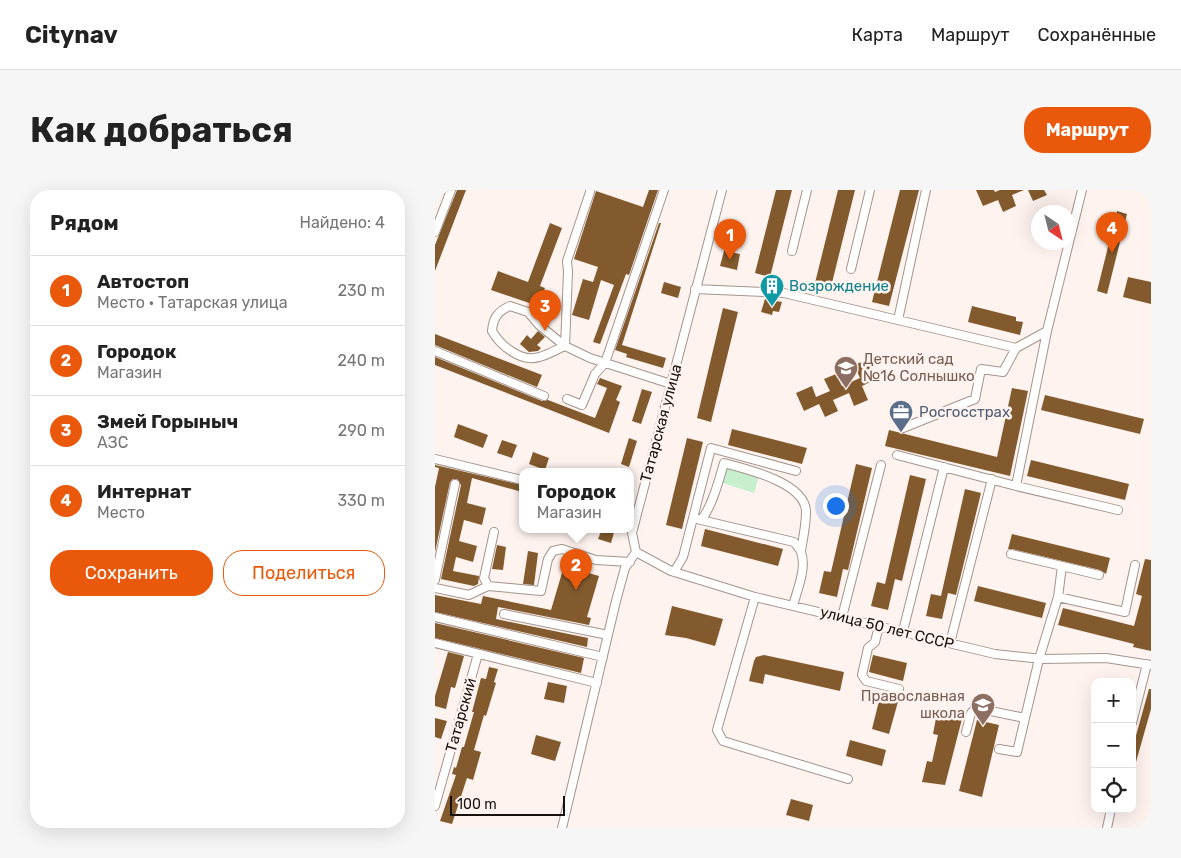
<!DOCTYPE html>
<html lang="ru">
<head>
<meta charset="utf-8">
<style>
	body { margin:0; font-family:Rubik,sans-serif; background:#f6f6f6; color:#222 }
	.controls { position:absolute; right:15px; bottom:15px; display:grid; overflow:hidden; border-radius:10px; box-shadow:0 5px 20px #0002 }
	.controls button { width:45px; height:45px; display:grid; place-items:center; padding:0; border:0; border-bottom:1px solid #e0e0e0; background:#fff; color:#222; font:25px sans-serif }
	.compass { position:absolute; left:596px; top:15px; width:45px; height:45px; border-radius:50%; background:#fff; box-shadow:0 5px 20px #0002; rotate:145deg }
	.scale { position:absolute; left:15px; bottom:12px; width:115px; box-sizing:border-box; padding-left:5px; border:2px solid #18120f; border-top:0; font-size:14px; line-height:18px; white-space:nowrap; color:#18120f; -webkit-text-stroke:4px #fef3ee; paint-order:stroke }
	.you { position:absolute; left:400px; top:315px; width:18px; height:18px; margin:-12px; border:4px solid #fff; border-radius:50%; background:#1a73e8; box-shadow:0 0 0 8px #1a73e833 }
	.badge { display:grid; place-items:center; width:32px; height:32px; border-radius:50%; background:#ea580c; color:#fff; font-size:16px; font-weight:700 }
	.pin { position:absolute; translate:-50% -41px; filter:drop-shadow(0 1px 2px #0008) }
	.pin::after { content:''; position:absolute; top:26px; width:18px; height:15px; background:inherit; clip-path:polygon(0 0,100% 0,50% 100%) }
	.popup { position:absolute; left:84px; top:278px; width:115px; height:65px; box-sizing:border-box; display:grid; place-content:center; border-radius:10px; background:#fff; filter:drop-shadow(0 1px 4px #0005); font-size:16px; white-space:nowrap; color:#767676 }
	.popup b { font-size:19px; color:#222 }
	.popup::after { content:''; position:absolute; left:50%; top:100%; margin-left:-10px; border:10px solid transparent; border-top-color:#fff }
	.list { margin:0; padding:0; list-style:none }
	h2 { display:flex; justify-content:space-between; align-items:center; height:65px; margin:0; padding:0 20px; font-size:21px }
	h2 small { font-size:16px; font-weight:400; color:#767676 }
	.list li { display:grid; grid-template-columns:32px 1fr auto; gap:15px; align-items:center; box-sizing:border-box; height:70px; padding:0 20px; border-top:1px solid #e0e0e0 }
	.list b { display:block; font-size:19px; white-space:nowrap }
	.list p { margin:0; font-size:16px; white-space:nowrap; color:#767676 }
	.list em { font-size:16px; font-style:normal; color:#767676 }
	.actions { display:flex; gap:10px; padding:15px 20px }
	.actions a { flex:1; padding:11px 0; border:1px solid #ea580c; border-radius:20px; text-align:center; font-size:18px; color:#ea580c }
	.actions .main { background:#ea580c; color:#fff }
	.icon { flex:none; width:28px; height:28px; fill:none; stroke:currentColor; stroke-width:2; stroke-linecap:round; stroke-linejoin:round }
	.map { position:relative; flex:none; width:716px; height:638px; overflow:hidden; border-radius:20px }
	header { display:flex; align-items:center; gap:30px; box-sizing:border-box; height:70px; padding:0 25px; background:#fff; border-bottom:1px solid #e0e0e0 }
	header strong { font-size:24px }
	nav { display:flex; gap:28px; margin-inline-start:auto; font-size:18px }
	.intro { display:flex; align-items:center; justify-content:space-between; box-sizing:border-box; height:120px; padding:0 30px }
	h1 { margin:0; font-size:35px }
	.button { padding:12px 22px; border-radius:20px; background:#ea580c; color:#fff; font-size:18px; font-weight:700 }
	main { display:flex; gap:30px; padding:0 30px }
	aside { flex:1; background:#fff; border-radius:20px; box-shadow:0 5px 20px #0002 }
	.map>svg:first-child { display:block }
	.green { fill:#c5efcd }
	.building { fill:#825a2d }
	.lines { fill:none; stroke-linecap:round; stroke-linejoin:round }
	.minor-casing { stroke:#a4948c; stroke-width:10 }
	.minor { stroke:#fff; stroke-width:8 }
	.labels { text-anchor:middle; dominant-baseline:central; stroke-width:5; stroke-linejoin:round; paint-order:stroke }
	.culture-label { font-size:15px; fill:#0d838f; stroke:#fef3ee; text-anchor:start }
	.education-label { font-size:15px; fill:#785e54; stroke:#fef3ee; text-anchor:start }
	.service-label { font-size:15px; fill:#4e5e75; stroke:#fef3ee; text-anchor:start }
	.street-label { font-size:15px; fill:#18120f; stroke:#fef3ee }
</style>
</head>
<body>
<header>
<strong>Citynav</strong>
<nav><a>Карта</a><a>Маршрут</a><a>Сохранённые</a></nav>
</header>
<div class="intro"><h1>Как добраться</h1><a class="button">Маршрут</a></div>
<main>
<aside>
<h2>Рядом<small>Найдено: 4</small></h2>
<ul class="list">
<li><span class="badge">1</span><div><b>Автостоп</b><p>Место · Татарская улица</p></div><em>230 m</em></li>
<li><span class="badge">2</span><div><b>Городок</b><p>Магазин</p></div><em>240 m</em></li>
<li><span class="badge">3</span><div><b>Змей Горыныч</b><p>АЗС</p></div><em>290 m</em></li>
<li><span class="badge">4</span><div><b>Интернат</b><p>Место</p></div><em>330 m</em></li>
</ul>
<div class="actions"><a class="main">Сохранить</a><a>Поделиться</a></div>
</aside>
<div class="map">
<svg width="716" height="638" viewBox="0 0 716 638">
	<rect width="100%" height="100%" fill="#fef3ee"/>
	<path class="green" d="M290,276L324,286L319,303L285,292Z"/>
	<path class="building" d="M22,0H31L0,81V55Z
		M214,0H223L194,85L191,84L165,154L158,152L179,95L166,90L154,130L137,125L148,89L158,92L163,77L139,69L161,1L208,17Z
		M341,0H357L335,87L320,83Z
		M403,0H420L395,101L379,97Z
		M465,0H484L454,116L437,112Z
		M541,0H559L560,2L565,0H589L577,5L581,16L568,22L563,10L548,16Z
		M593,0H609L612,5L598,11Z
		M682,21L692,24L672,104L662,101Z
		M115,33L127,38L105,96L110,98L103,116L56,100L63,81L93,92Z
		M224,33H226L187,155L231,168L228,178L191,167L192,164L180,160Z
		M289,61L305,64L302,80L285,76Z
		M693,87L716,92V114L688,107Z
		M229,92L246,97L243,108L226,103Z
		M330,109L347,112L344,122L338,121L337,125L326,122Z
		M537,116L581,127V131L588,132L585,145L533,132Z
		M288,118L303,122L276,232L262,228Z
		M103,141L110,147L102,155L106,158L103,161L94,162L85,154L92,145L96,149Z
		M0,144L107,185L102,197L0,155Z
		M0,167L107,211L113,210L160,228L172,198L162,194L165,188L187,196L181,210L185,212L174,243L0,175Z
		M434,169L442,189L427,196L433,210L419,216L414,203L398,210L403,221L390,227L384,214L369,221L361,203L377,196L381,207L395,201L389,189L401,184L407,196L425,188L419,175Z
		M577,198L593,201L575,286L450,256L454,240L562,267Z
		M207,199L217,202L206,234L197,231Z
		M610,205L709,229L705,244L606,220Z
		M23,234L53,245L48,258L19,247Z
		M297,239L372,258L367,274L293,255Z
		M194,248L202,251L194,277L186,274Z
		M252,248L268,252L247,339L231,335Z
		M67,250L82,255L77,268L62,263Z
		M98,262L114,268L110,280L94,274Z
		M596,270L694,294L690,310L592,286Z
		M421,274L437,278L413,380L408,379L402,407L384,403L389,381L396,382Z
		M0,275L87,295V302L37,288L32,313L51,318L47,335L29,330L24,351L42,356L38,372L21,367L18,381L44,386L43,394L39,396L6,389L26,295L22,289H18L15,292L0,362V297L4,278L0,277Z
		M475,285L491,289L467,391L460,389L453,420L436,416L442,392L450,394Z
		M530,299L546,303L521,405L513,403L507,429L491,426L496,404L506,406Z
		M167,339H180L176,353L163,349Z
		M270,339L348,359L343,376L266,356Z
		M577,344L675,368L671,384L665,380L577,359H573Z
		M62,355L71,357L68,380L57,379Z
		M93,361L103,363L99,395L88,394Z
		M710,369L716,370V461L698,457L699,454L623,435L628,418L699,436L707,406L701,404Z
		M129,376L164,386L152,427L156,428L154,435L63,417L61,429L153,448L152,457L0,422V405L46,414L48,406L116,420Z
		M543,396L611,413L607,428L539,411Z
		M237,416L288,429L280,456L251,448L230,445Z
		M0,433L149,468L146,483L0,448Z
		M13,462L29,466L20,498L16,497L11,519L0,516V506Z
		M329,465L409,482L405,501L330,484L328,494L314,491L319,471L321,467Z
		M438,465L472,473L468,491L434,482Z
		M54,477L63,479L59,492L61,493L51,526L49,525L39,560L46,562L38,590L32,588L17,634L5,631L21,585L17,584L19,577L21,578L27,557H29L39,522H37L46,488L51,489Z
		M113,492L132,496L129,513L109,509Z
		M714,499H716V519L699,579H697V560Z
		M446,503L464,508L454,544L437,539Z
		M502,523L527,529L510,595L487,592L492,571L497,572L503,545L498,544Z
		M0,528L12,531L6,549L0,547Z
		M542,530L564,535L547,607L524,601Z
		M101,545L126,552L120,571L96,564Z
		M415,550L451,560L447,576L411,566Z
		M356,609L378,615L374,631L351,625Z"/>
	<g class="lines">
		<defs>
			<path id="minor" d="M155,2L132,71L133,82L130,156L155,168L236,194
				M0,42L16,0
				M357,61L372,0
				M416,79L435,0
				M260,99L349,103L581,158L612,141L647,0
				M75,116L93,122L104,135L130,156C122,159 113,165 104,167C86,173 65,155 57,141C58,128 63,121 75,116Z
				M463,130L491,0
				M612,141L581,296L683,320
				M0,161L109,206
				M132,209L147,215L160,184L170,173L229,0
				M468,238L540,209L546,179L568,182L581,158
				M462,265L581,296
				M0,269L87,290
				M262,329L359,352C361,355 365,359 366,362C372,378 362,400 358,416
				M266,330C277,317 284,290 289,273C312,279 371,293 371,322C371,335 368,348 366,361
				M59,342L49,388L53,396L106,401L113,369L118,361L127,359L161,370L195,372
				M201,362L236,381L320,407L560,464L607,469L671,468L716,475
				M576,364L627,376
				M239,382L248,367L276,258L361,281
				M0,390L20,294
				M0,398L34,405L53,396
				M320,407L282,540L288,551L413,589
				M623,407L627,376L664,385
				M69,424L173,445
				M0,427L168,467
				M407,427L446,275
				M444,436L440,452L433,458L427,485L431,491L464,499
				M468,441L509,277
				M0,453L162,493
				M515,453L557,289
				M697,533L712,474
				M531,542L536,523L541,518L590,528
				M564,559L582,562L604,469L623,407L690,422L700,375
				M0,616L43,464
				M127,638L181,411L190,378L201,362L197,343L287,0
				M672,638L676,619"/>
		</defs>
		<use href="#minor" class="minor-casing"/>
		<use href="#minor" class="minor"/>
	</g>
	<defs>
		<symbol id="building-pin" viewBox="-11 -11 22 30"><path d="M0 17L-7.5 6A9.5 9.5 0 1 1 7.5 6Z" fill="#0f9aa8" stroke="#fef3ee"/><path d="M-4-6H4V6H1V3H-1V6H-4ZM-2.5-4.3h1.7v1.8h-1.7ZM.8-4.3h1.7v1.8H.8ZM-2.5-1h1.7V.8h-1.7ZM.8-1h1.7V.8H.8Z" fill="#fff"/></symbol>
		<symbol id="school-pin" viewBox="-11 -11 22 30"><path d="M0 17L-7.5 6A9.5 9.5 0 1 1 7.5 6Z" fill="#8d6e63" stroke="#fef3ee"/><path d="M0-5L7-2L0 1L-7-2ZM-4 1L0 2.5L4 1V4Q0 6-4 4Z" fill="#fff"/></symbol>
		<symbol id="office-pin" viewBox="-11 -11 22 30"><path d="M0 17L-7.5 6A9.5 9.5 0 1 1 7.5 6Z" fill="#5c6f8a" stroke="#fef3ee"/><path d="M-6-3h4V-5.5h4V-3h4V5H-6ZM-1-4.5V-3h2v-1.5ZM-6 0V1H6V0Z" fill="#fff"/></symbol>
	</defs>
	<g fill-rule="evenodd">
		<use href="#building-pin" x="323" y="82" width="28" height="38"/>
		<use href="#school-pin" x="397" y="164" width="28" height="38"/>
		<use href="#office-pin" x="452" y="208" width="28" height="38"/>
		<use href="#school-pin" x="534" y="501" width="28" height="38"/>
	</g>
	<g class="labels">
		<g class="culture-label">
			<text x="354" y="96">Возрождение</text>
		</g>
		<g class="education-label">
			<text x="428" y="169">Детский сад<tspan x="428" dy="17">№16 Солнышко</tspan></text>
			<text x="530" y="506" text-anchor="end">Православная<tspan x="530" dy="17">школа</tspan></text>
		</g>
		<g class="service-label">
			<text x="484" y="222">Росгосстрах</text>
		</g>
		<g class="street-label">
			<text transform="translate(226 233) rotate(-75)">Татарская улица</text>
			<text transform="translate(452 438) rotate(14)">улица 50 лет СССР</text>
			<text transform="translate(26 525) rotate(-74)">Татарский</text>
		</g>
	</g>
</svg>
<div class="controls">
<button>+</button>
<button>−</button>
<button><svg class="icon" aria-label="locate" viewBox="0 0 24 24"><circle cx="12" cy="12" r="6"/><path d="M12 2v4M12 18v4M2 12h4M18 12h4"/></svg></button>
</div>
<svg class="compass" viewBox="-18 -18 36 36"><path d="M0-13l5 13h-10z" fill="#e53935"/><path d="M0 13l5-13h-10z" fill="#767676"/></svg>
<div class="scale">100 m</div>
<div class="you"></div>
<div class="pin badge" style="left:295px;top:70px">1</div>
<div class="pin badge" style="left:141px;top:400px">2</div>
<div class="popup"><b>Городок</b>Магазин</div>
<div class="pin badge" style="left:110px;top:141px">3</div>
<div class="pin badge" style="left:677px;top:63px">4</div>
</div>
</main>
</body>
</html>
